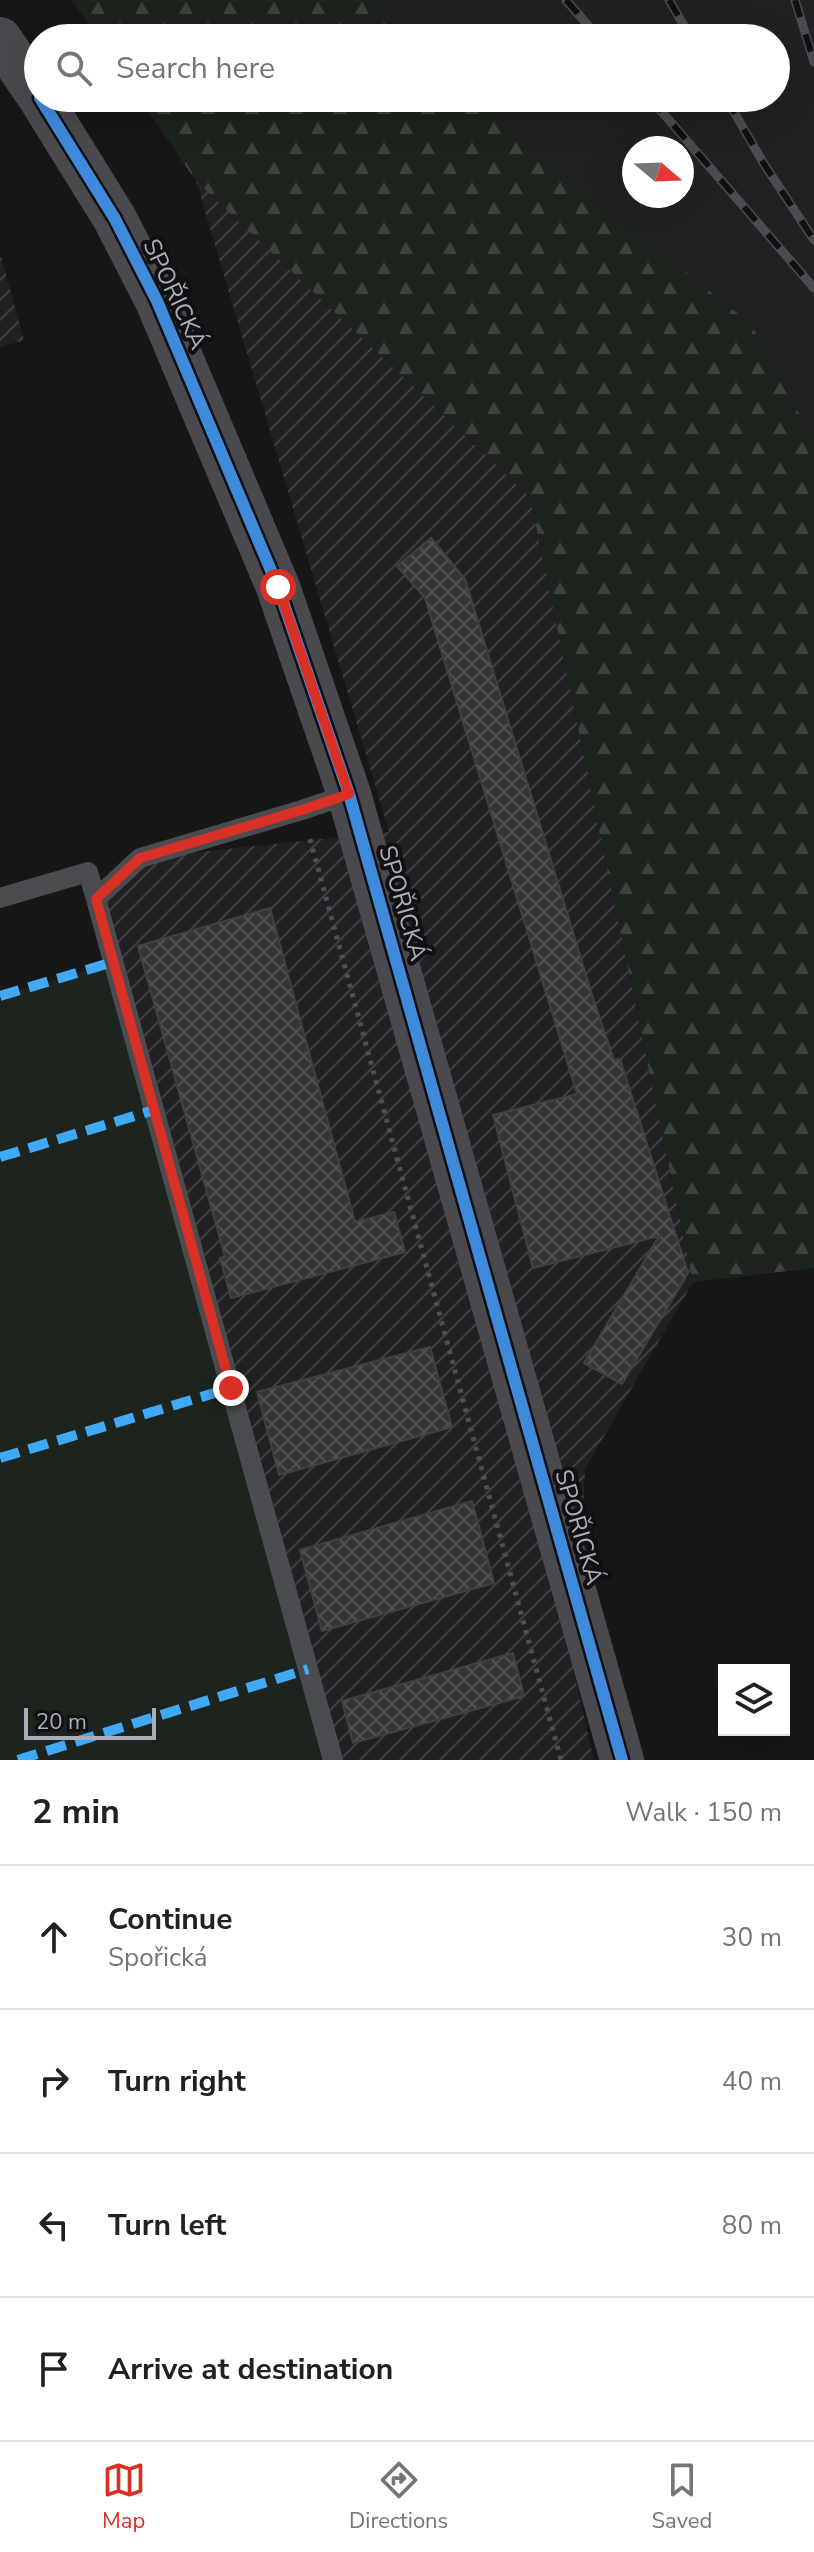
<!DOCTYPE html>
<html lang="en">
<head>
<meta charset="utf-8">
<style>
	body { margin:0; font-family:"Nunito Sans",sans-serif; background:#f6f6f6; color:#202124 }
	.controls { position:absolute; right:24px; bottom:24px; display:grid; overflow:hidden; border-radius:0px; box-shadow:0 8px 32px #0002 }
	.controls button { width:72px; height:72px; display:grid; place-items:center; padding:0; border:0; border-bottom:2px solid #e0e0e0; background:#fff; color:#202124; font:40px sans-serif }
	.compass { position:absolute; left:622px; top:136px; width:72px; height:72px; border-radius:50%; background:#fff; box-shadow:0 8px 32px #0002; rotate:109deg }
	.scale { position:absolute; left:24px; bottom:20px; width:132px; box-sizing:border-box; padding-left:8px; border:4px solid #a8adb8; border-top:0; font-size:22px; line-height:28px; white-space:nowrap; color:#a8adb8; -webkit-text-stroke:6px #111113; paint-order:stroke }
	.stop { position:absolute; width:24px; height:24px; margin:-18px; border:6px solid #d93025; border-radius:50%; background:#fff }
	.stop.end { background:#d93025; border-color:#fff; box-shadow:0 2px 8px #0008 }
	.list { margin:0; padding:0; list-style:none }
	h2 { display:flex; justify-content:space-between; align-items:center; height:104px; margin:0; padding:0 32px; font-size:34px }
	h2 small { font-size:26px; font-weight:400; color:#757577 }
	.list li { display:grid; grid-template-columns:52px 1fr auto; gap:24px; align-items:center; box-sizing:border-box; height:144px; padding:0 32px; border-top:2px solid #e0e0e0 }
	.list b { display:block; font-size:30px; white-space:nowrap }
	.list p { margin:0; font-size:26px; white-space:nowrap; color:#757577 }
	.list em { font-size:26px; font-style:normal; color:#757577 }
	.icon { flex:none; width:44px; height:44px; fill:none; stroke:currentColor; stroke-width:2; stroke-linecap:round; stroke-linejoin:round }
	.map { position:relative; flex:none; width:814px; height:1760px; overflow:hidden }
	.search { position:absolute; background:#fff; box-shadow:0 8px 32px #0002; left:24px; right:24px; top:24px; height:88px; display:flex; align-items:center; gap:20px; box-sizing:border-box; padding:0 28px; border-radius:44px; color:#757577; font-size:30px }
	.sheet { height:680px; background:#fff }
	nav { display:flex; justify-content:space-around; align-items:center; box-sizing:border-box; height:112px; border-top:2px solid #e0e0e0; background:#fff; font-size:22px; color:#757577 }
	nav a { display:grid; justify-items:center; gap:4px }
	nav .on { color:#d93025 }
	.map>svg:first-child { display:block }
	.built { fill:#212123; fill-rule:evenodd }
	.industrial { fill:url(#industrial-furrows) }
	.green { fill:#1d241e }
	.forest { fill:url(#forest-firs) }
	.building { fill:url(#building-cross-hatch); stroke:#3f4043; stroke-width:2 }
	.lines { fill:none; stroke-linecap:round; stroke-linejoin:round }
	.path { stroke:#4d4e52; stroke-width:5; stroke-dasharray:4 6; stroke-linecap:butt }
	.lane { stroke:#4b4c50; stroke-width:20 }
	.secondary { stroke:#4a4a4e; stroke-width:44 }
	.rail-casing { stroke:#4b4c4f; stroke-width:9 }
	.rail { stroke:#111113; stroke-width:6; stroke-dasharray:18; stroke-linecap:butt }
	.quiet { stroke:#3fa9f5; stroke-width:10; stroke-dasharray:20 10; stroke-linecap:butt }
	.cycleway-casing { stroke:#111113; stroke-width:17 }
	.cycleway { stroke:#408adc; stroke-width:12 }
	.route { stroke:#d93025; stroke-width:10 }
	.labels { text-anchor:middle; dominant-baseline:central; stroke-width:8; stroke-linejoin:round; paint-order:stroke }
	.street-label { font-size:24px; fill:#a8adb8; stroke:#111113 }
</style>
</head>
<body>
<div class="map">
<svg width="814" height="1760" viewBox="0 0 814 1760">
	<defs>
		<pattern id="industrial-furrows" width="10" height="10" patternUnits="userSpaceOnUse" patternTransform="scale(2)"><rect width="10" height="10" fill="#212123"/><path d="M-1 1l2-2M0 10L10 0M9 11l2-2" fill="none" stroke="#3e3f41"/></pattern>
		<pattern id="forest-firs" width="22" height="20" patternUnits="userSpaceOnUse" patternTransform="scale(2)"><rect width="22" height="20" fill="#1d241e"/><path d="M5 1l3.5 6h-7zM16 11l3.5 6h-7z" fill="#3b413d"/></pattern>
		<pattern id="building-cross-hatch" width="8" height="8" patternUnits="userSpaceOnUse" patternTransform="scale(2)"><rect width="8" height="8" fill="#353536"/><path d="M0 0l8 8M0 8l8-8" fill="none" stroke="#4f5051"/></pattern>
	</defs>
	<rect width="100%" height="100%" fill="#171717"/>
	<path class="built" d="M373,0H814V441L751,324L527,145L477,98H776V38H413ZM634,148H682V196H634Z"/>
	<path class="industrial" d="M196,181L530,497L693,1282L585,1469L575,1678L594,1760H333L96,899L140,858L389,832Z
		M0,253L24,340L0,347Z"/>
	<path class="green" d="M113,962L333,1760H0V996Z"/>
	<path class="forest" d="M72,0H373L413,38H98Z
		M139,98H477L527,145L751,324L814,441V1268L693,1282L530,497L196,181Z"/>
	<path class="building" d="M431,538L465,579L594,1001L614,1060L620,1059L688,1273L622,1384L584,1363L659,1236L533,1268L493,1115L577,1094L425,598L397,566Z
		M270,908L355,1222L394,1212L405,1252L231,1298L220,1258L225,1257L138,946Z
		M430,1347L452,1427L279,1475L257,1392Z
		M472,1501L494,1583L322,1631L300,1550Z
		M513,1653L524,1696L353,1743L342,1701Z"/>
	<g class="lines">
		<path class="path" d="M310,839L561,1760"/>
		<path class="lane" d="M0,898L88,872L96,899
			M333,1760L96,899L140,858L302,810L349,794"/>
		<path class="secondary" d="M0,39L38,95
			M40,98L115,219L157,301L278,587L349,794L622,1760"/>
		<defs>
			<path id="rail" d="M566,0L599,38
				M669,0L691,38
				M795,0L814,62
				M650,98L814,288
				M726,98L764,164L814,240"/>
		</defs>
		<use href="#rail" class="rail-casing"/>
		<use href="#rail" class="rail"/>
		<path class="quiet" d="M0,996L113,962
			M0,1157L154,1110
			M0,1458L231,1388
			M18,1760L308,1669"/>
		<defs>
			<path id="cycleway" d="M40,98L115,219L157,301L278,587L349,794L622,1760"/>
		</defs>
		<use href="#cycleway" class="cycleway-casing"/>
		<use href="#cycleway" class="cycleway"/>
	</g>
	<g class="lines">
		<path class="route" d="M231,1388L96,899L140,858L302,810L349,794L278,587"/>
	</g>
	<g class="labels">
		<g class="street-label">
			<text transform="translate(175 294) rotate(65)">SPOŘICKÁ</text>
			<text transform="translate(403 903) rotate(74)">SPOŘICKÁ</text>
			<text transform="translate(579 1527) rotate(74)">SPOŘICKÁ</text>
		</g>
	</g>
</svg>
<div class="controls">
<button><svg class="icon" aria-label="layers" viewBox="0 0 24 24"><path d="M12 4l9 5-9 5-9-5zM3 14l9 5 9-5"/></svg></button>
</div>
<svg class="compass" viewBox="-18 -18 36 36"><path d="M0-13l5 13h-10z" fill="#e53935"/><path d="M0 13l5-13h-10z" fill="#757577"/></svg>
<div class="scale">20 m</div>
<div class="stop" style="left:278px;top:587px"></div>
<div class="stop end" style="left:231px;top:1388px"></div>
<div class="search"><svg class="icon" aria-label="search" viewBox="0 0 24 24"><circle cx="10" cy="10" r="6"/><path d="M15 15l6 6"/></svg>Search here</div>
</div>
<section class="sheet">
<h2>2 min<small>Walk · 150 m</small></h2>
<ul class="list">
<li><svg class="icon" aria-label="ahead" viewBox="0 0 24 24"><path d="M12 20V5M6 11l6-6 6 6"/></svg><div><b>Continue</b><p>Spořická</p></div><em>30 m</em></li>
<li><svg class="icon" aria-label="right" viewBox="0 0 24 24"><path d="M7 20v-9h11M14 6l5 5-5 5"/></svg><div><b>Turn right</b></div><em>40 m</em></li>
<li><svg class="icon" aria-label="left" viewBox="0 0 24 24"><path d="M17 20v-9H6M10 6l-5 5 5 5"/></svg><div><b>Turn left</b></div><em>80 m</em></li>
<li><svg class="icon" aria-label="arrive" viewBox="0 0 24 24"><path d="M6 21V4h12l-3 4 3 4H6"/></svg><div><b>Arrive at destination</b></div></li>
</ul>
</section>
<nav>
<a class="on"><svg class="icon" aria-label="map" viewBox="0 0 24 24"><path d="M3 6l6-2 6 2 6-2v14l-6 2-6-2-6 2zM9 4v14M15 6v14"/></svg>Map</a>
<a><svg class="icon" aria-label="directions" viewBox="0 0 24 24"><path d="M12 3l9 9-9 9-9-9zM9 14v-3h6M13 9l2 2-2 2"/></svg>Directions</a>
<a><svg class="icon" aria-label="saved" viewBox="0 0 24 24"><path d="M7 4h10v16l-5-4-5 4z"/></svg>Saved</a>
</nav>
</body>
</html>
